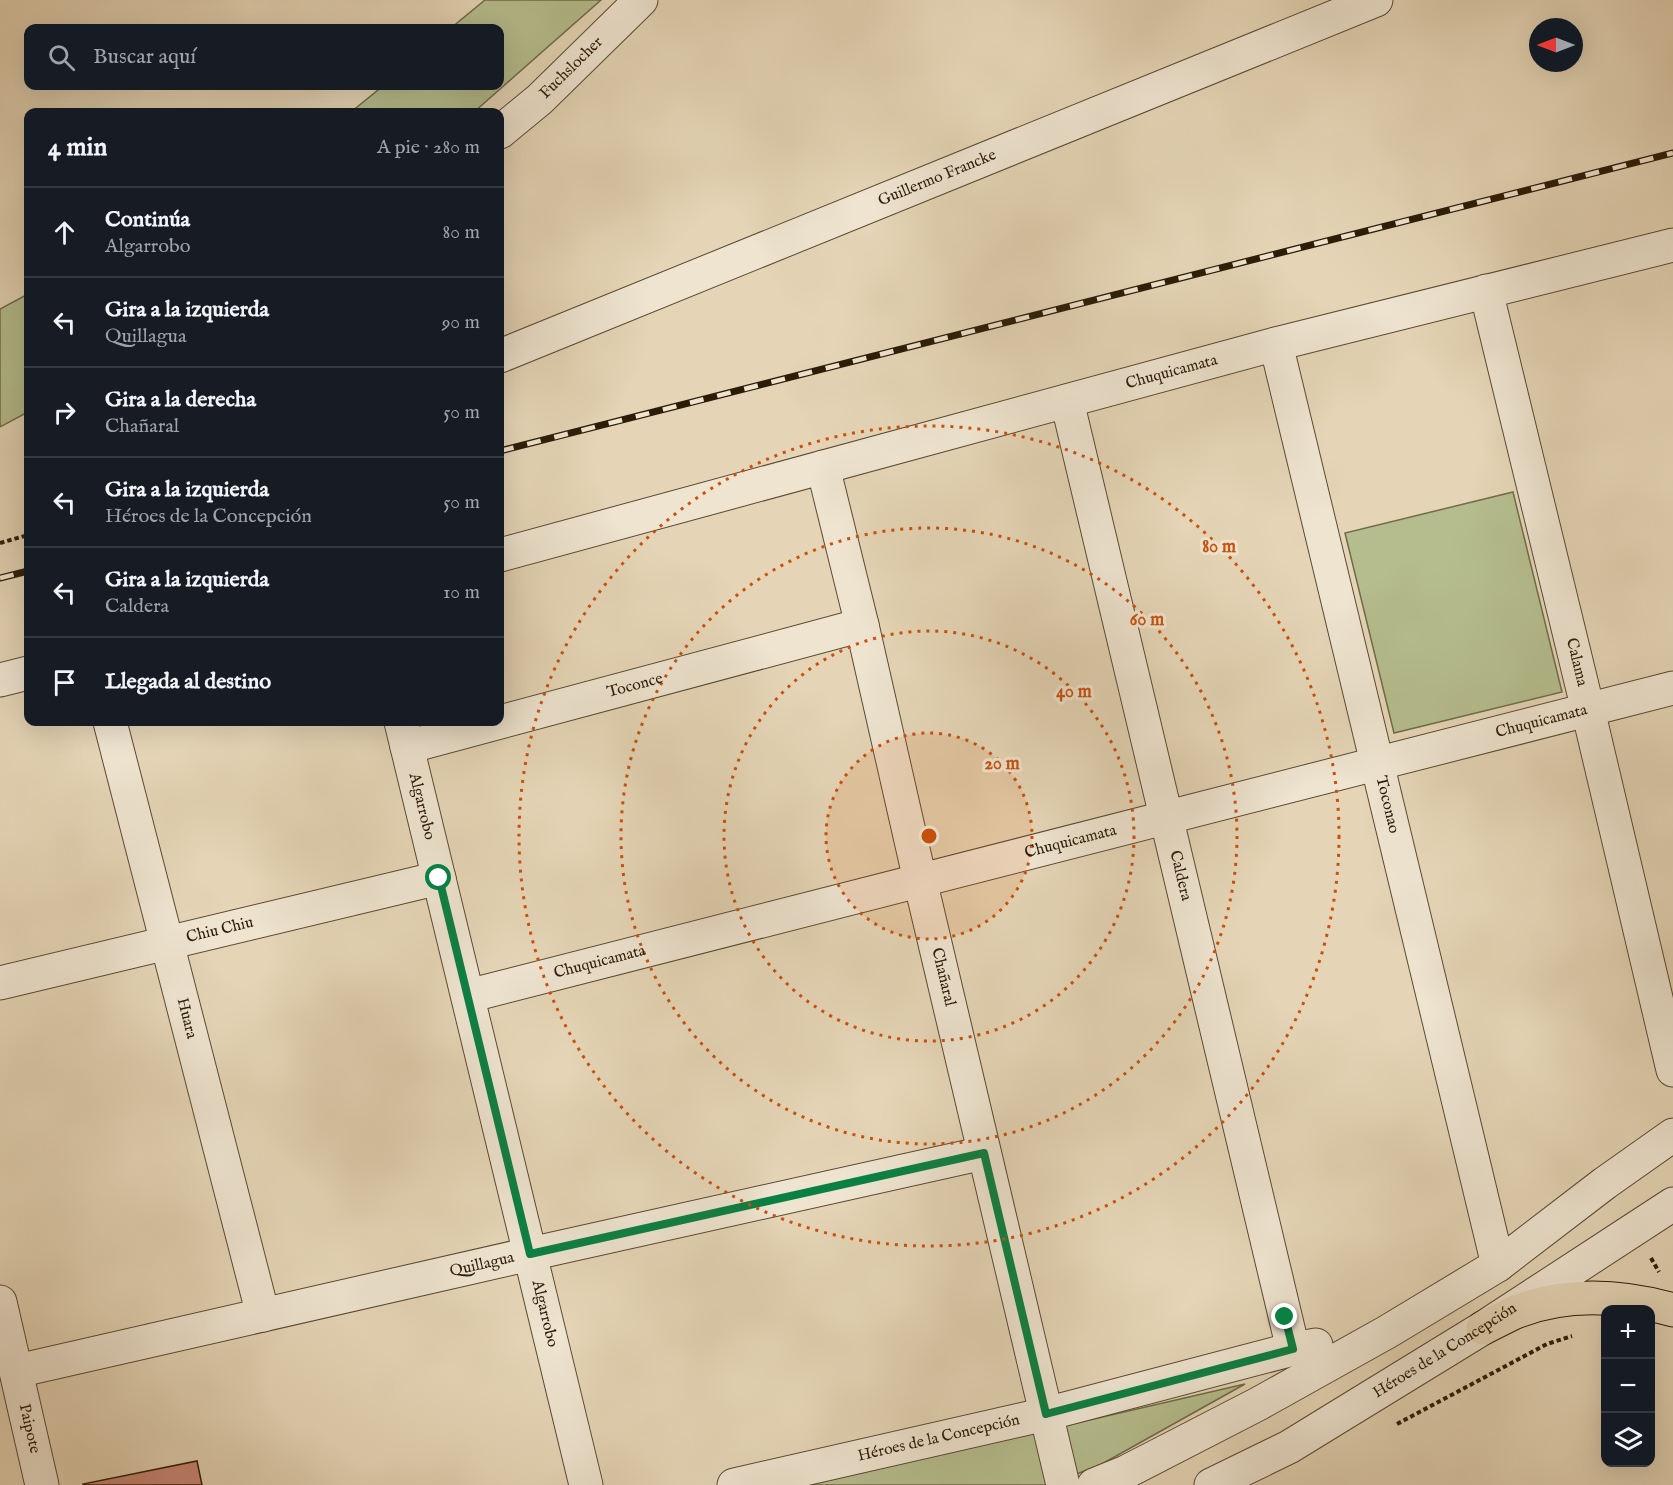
<!DOCTYPE html>
<html lang="es">
<head>
<meta charset="utf-8">
<style>
	body { margin:0; font-family:"IM FELL English",serif; background:#242831; color:#f1f3f6 }
	.controls { position:absolute; right:18px; bottom:18px; display:grid; overflow:hidden; border-radius:12px; box-shadow:0 6px 24px #0002 }
	.controls button { width:54px; height:54px; display:grid; place-items:center; padding:0; border:0; border-bottom:2px solid #363941; background:#171b24; color:#f1f3f6; font:30px sans-serif }
	.compass { position:absolute; left:1529px; top:18px; width:54px; height:54px; border-radius:50%; background:#171b24; box-shadow:0 6px 24px #0002; rotate:270deg }
	.stop { position:absolute; width:18px; height:18px; margin:-14px; border:4px solid #0b8043; border-radius:50%; background:#fff }
	.stop.end { background:#0b8043; border-color:#fff; box-shadow:0 2px 6px #0008 }
	.list { margin:0; padding:0; list-style:none }
	h2 { display:flex; justify-content:space-between; align-items:center; height:78px; margin:0; padding:0 24px; font-size:26px }
	h2 small { font-size:20px; font-weight:400; color:#9ea1a6 }
	.list li { display:grid; grid-template-columns:39px 1fr auto; gap:18px; align-items:center; box-sizing:border-box; height:90px; padding:0 24px; border-top:2px solid #363941 }
	.list b { display:block; font-size:22px; white-space:nowrap }
	.list p { margin:0; font-size:20px; white-space:nowrap; color:#9ea1a6 }
	.list em { font-size:20px; font-style:normal; color:#9ea1a6 }
	.icon { flex:none; width:33px; height:33px; fill:none; stroke:currentColor; stroke-width:2; stroke-linecap:round; stroke-linejoin:round }
	.map { position:relative; flex:none; width:1673px; height:1485px; overflow:hidden }
	.search { position:absolute; background:#171b24; box-shadow:0 6px 24px #0002; left:24px; top:24px; width:480px; height:66px; display:flex; align-items:center; gap:15px; box-sizing:border-box; padding:0 21px; border-radius:12px; color:#9ea1a6; font-size:22px }
	.panel { position:absolute; background:#171b24; box-shadow:0 6px 24px #0002; left:24px; top:108px; width:480px; height:618px; border-radius:12px }
	.map>svg:first-child { display:block }
	.green { fill:#b5bd8e; stroke:#706c4a; stroke-width:1.5 }
	.building { fill:#ca8676; stroke:#2c1c07; stroke-width:1.5 }
	.lines { fill:none; stroke-linecap:round; stroke-linejoin:round }
	.minor-casing { stroke:#5a4a33; stroke-width:35 }
	.major-casing { stroke:#2c1c07; stroke-width:35 }
	.path { stroke:#2c1c07; stroke-width:4; stroke-dasharray:4.5 3; stroke-linecap:butt }
	.minor { stroke:#eee4d0; stroke-width:33 }
	.major { stroke:#e5d5b6; stroke-width:33 }
	.rail-casing { stroke:#2c1c07; stroke-width:7 }
	.rail { stroke:#eee4d0; stroke-width:4.5; stroke-dasharray:14; stroke-linecap:butt }
	.route { stroke:#0b8043; stroke-width:8 }
	.ring { fill:none; stroke:#cc500b; stroke-width:3; stroke-dasharray:3 6 }
	.labels { text-anchor:middle; dominant-baseline:central; stroke-width:6; stroke-linejoin:round; paint-order:stroke }
	.street-label { font-size:16px; fill:#2c1c07; stroke:#eee4d0 }
	.centre { fill:#cc500b; stroke:#eee4d0; stroke-width:3 }
	.ring-label { font-size:18px; text-anchor:middle; font-weight:bold; fill:#cc500b; stroke:#eee4d0; stroke-width:6; stroke-linejoin:round; paint-order:stroke }
</style>
</head>
<body>
<div class="map">
<svg width="1673" height="1485" viewBox="0 0 1673 1485">
	<rect width="100%" height="100%" fill="#e5d5b6"/>
	<filter id="stains"><feTurbulence type="fractalNoise" baseFrequency=".00333" numOctaves="4"/><feColorMatrix values="0 0 0 0 .2 0 0 0 0 .09 0 0 0 0 .02 0 0 0 .5 -.17"/></filter>
	<radialGradient id="worn" r=".72"><stop offset=".6" stop-color="#630" stop-opacity="0"/><stop offset="1" stop-color="#630" stop-opacity=".3"/></radialGradient>
	<path class="green" d="M485,0H601L474,112H351L383,86H500V28H451Z
		M28,294V412L0,427V309Z
		M1513,492L1562,692L1394,733L1345,533Z
		M1245,1384L1100,1465L1048,1485H808Z"/>
	<path class="building" d="M197,1461L202,1485H83V1484Z"/>
	<g class="lines">
		<defs>
			<g id="minor">
				<path id="s1" d="M500,132L540,99L641,0"/>
				<path id="s2" d="M1486,291L1588,710L1673,1070"/>
				<path id="s3" d="M1276,344L1498,1265"/>
				<path id="s4" d="M500,356L1376,0"/>
				<path id="s5" d="M1067,401L1293,1349"/>
				<path id="s6" d="M823,467L862,625L920,880L1063,1485"/>
				<path id="s7" d="M500,555L1276,344L1673,245"/>
				<path d="M0,680L28,673"/>
				<path id="s8" d="M110,722L263,1315"/>
				<path id="s9" d="M401,722L586,1485"/>
				<path id="s10" d="M407,747L862,625"/>
				<path id="s11" d="M0,983L439,878"/>
				<path id="s12" d="M468,996L1673,688"/>
				<path id="s13" d="M0,1302L42,1485"/>
				<path id="s14" d="M17,1371L530,1254L984,1153"/>
				<path id="s15" d="M734,1485L1046,1414L1293,1349L1316,1345"/>
				<path d="M1094,1485L1126,1472L1258,1404L1387,1332L1498,1265L1605,1183L1673,1135"/>
				<path id="s16" d="M1211,1485L1289,1447L1483,1328L1673,1204"/>
			</g>
			<path id="major" d="M1483,1328C1493,1323 1503,1318 1513,1313C1564,1292 1621,1295 1673,1310"/>
		</defs>
		<use href="#minor" class="minor-casing"/>
		<use href="#major" class="major-casing"/>
		<path class="path" d="M0,543L28,535
			M1651,1258L1659,1272
			M1397,1424L1547,1344L1572,1336"/>
		<use href="#minor" class="minor"/>
		<use href="#major" class="major"/>
		<defs>
			<path id="rail" d="M500,451L1673,153
				M0,578L28,571"/>
		</defs>
		<use href="#rail" class="rail-casing"/>
		<use href="#rail" class="rail"/>
	</g>
	<g class="lines">
		<path class="route" d="M439,878L530,1254L984,1153L1046,1414L1293,1349L1285,1317"/>
	</g>
	<circle cx="929" cy="836" r="103" fill="#cc500b" fill-opacity=".12"/>
	<g class="ring">
		<circle cx="929" cy="836" r="103"/>
		<circle cx="929" cy="836" r="205"/>
		<circle cx="929" cy="836" r="308"/>
		<circle cx="929" cy="836" r="410"/>
	</g>
	<g class="labels">
		<g class="street-label">
			<text stroke="none"><textPath href="#s1" startOffset="96">Fuchslocher</textPath></text>
			<text stroke="none"><textPath href="#s4" startOffset="472">Guillermo Francke</textPath></text>
			<text stroke="none"><textPath href="#s7" startOffset="696">Chuquicamata</textPath></text>
			<text stroke="none"><textPath href="#s2" startOffset="382">Calama</textPath></text>
			<text stroke="none"><textPath href="#s10" startOffset="236">Toconce</textPath></text>
			<text stroke="none"><textPath href="#s12" startOffset="1108">Chuquicamata</textPath></text>
			<text stroke="none"><textPath href="#s3" startOffset="474">Toconao</textPath></text>
			<text stroke="none"><textPath href="#s9" startOffset="87">Algarrobo</textPath></text>
			<text stroke="none"><textPath href="#s12" startOffset="622">Chuquicamata</textPath></text>
			<text stroke="none"><textPath href="#s5" startOffset="488">Caldera</textPath></text>
			<text stroke="none"><textPath href="#s11" startOffset="226">Chiu Chiu</textPath></text>
			<text stroke="none"><textPath href="#s12" startOffset="136">Chuquicamata</textPath></text>
			<text stroke="none"><textPath href="#s6" startOffset="524">Chañaral</textPath></text>
			<text stroke="none"><textPath href="#s8" startOffset="306">Huara</textPath></text>
			<text stroke="none"><textPath href="#s14" startOffset="477">Quillagua</textPath></text>
			<text stroke="none"><textPath href="#s9" startOffset="609">Algarrobo</textPath></text>
			<text stroke="none"><textPath href="#s16" startOffset="270">Héroes de la Concepción</textPath></text>
			<text stroke="none"><textPath href="#s13" startOffset="130">Paipote</textPath></text>
			<text stroke="none"><textPath href="#s15" startOffset="210">Héroes de la Concepción</textPath></text>
		</g>
	</g>
	<circle cx="929" cy="836" r="9" class="centre"/>
	<g class="ring-label">
		<text x="1219" y="552">80 m</text>
		<text x="1147" y="625">60 m</text>
		<text x="1074" y="697">40 m</text>
		<text x="1002" y="769">20 m</text>
	</g>
	<rect width="100%" height="100%" filter="url(#stains)"/>
	<rect width="100%" height="100%" fill="url(#worn)"/>
</svg>
<div class="controls">
<button>+</button>
<button>−</button>
<button><svg class="icon" aria-label="layers" viewBox="0 0 24 24"><path d="M12 4l9 5-9 5-9-5zM3 14l9 5 9-5"/></svg></button>
</div>
<svg class="compass" viewBox="-18 -18 36 36"><path d="M0-13l5 13h-10z" fill="#e53935"/><path d="M0 13l5-13h-10z" fill="#9ea1a6"/></svg>
<div class="stop" style="left:439px;top:878px"></div>
<div class="stop end" style="left:1285px;top:1317px"></div>
<div class="search"><svg class="icon" aria-label="search" viewBox="0 0 24 24"><circle cx="10" cy="10" r="6"/><path d="M15 15l6 6"/></svg>Buscar aquí</div>
<section class="panel">
<h2>4 min<small>A pie · 280 m</small></h2>
<ul class="list">
<li><svg class="icon" aria-label="ahead" viewBox="0 0 24 24"><path d="M12 20V5M6 11l6-6 6 6"/></svg><div><b>Continúa</b><p>Algarrobo</p></div><em>80 m</em></li>
<li><svg class="icon" aria-label="left" viewBox="0 0 24 24"><path d="M17 20v-9H6M10 6l-5 5 5 5"/></svg><div><b>Gira a la izquierda</b><p>Quillagua</p></div><em>90 m</em></li>
<li><svg class="icon" aria-label="right" viewBox="0 0 24 24"><path d="M7 20v-9h11M14 6l5 5-5 5"/></svg><div><b>Gira a la derecha</b><p>Chañaral</p></div><em>50 m</em></li>
<li><svg class="icon" aria-label="left" viewBox="0 0 24 24"><path d="M17 20v-9H6M10 6l-5 5 5 5"/></svg><div><b>Gira a la izquierda</b><p>Héroes de la Concepción</p></div><em>50 m</em></li>
<li><svg class="icon" aria-label="left" viewBox="0 0 24 24"><path d="M17 20v-9H6M10 6l-5 5 5 5"/></svg><div><b>Gira a la izquierda</b><p>Caldera</p></div><em>10 m</em></li>
<li><svg class="icon" aria-label="arrive" viewBox="0 0 24 24"><path d="M6 21V4h12l-3 4 3 4H6"/></svg><div><b>Llegada al destino</b></div></li>
</ul>
</section>
</div>
</body>
</html>
